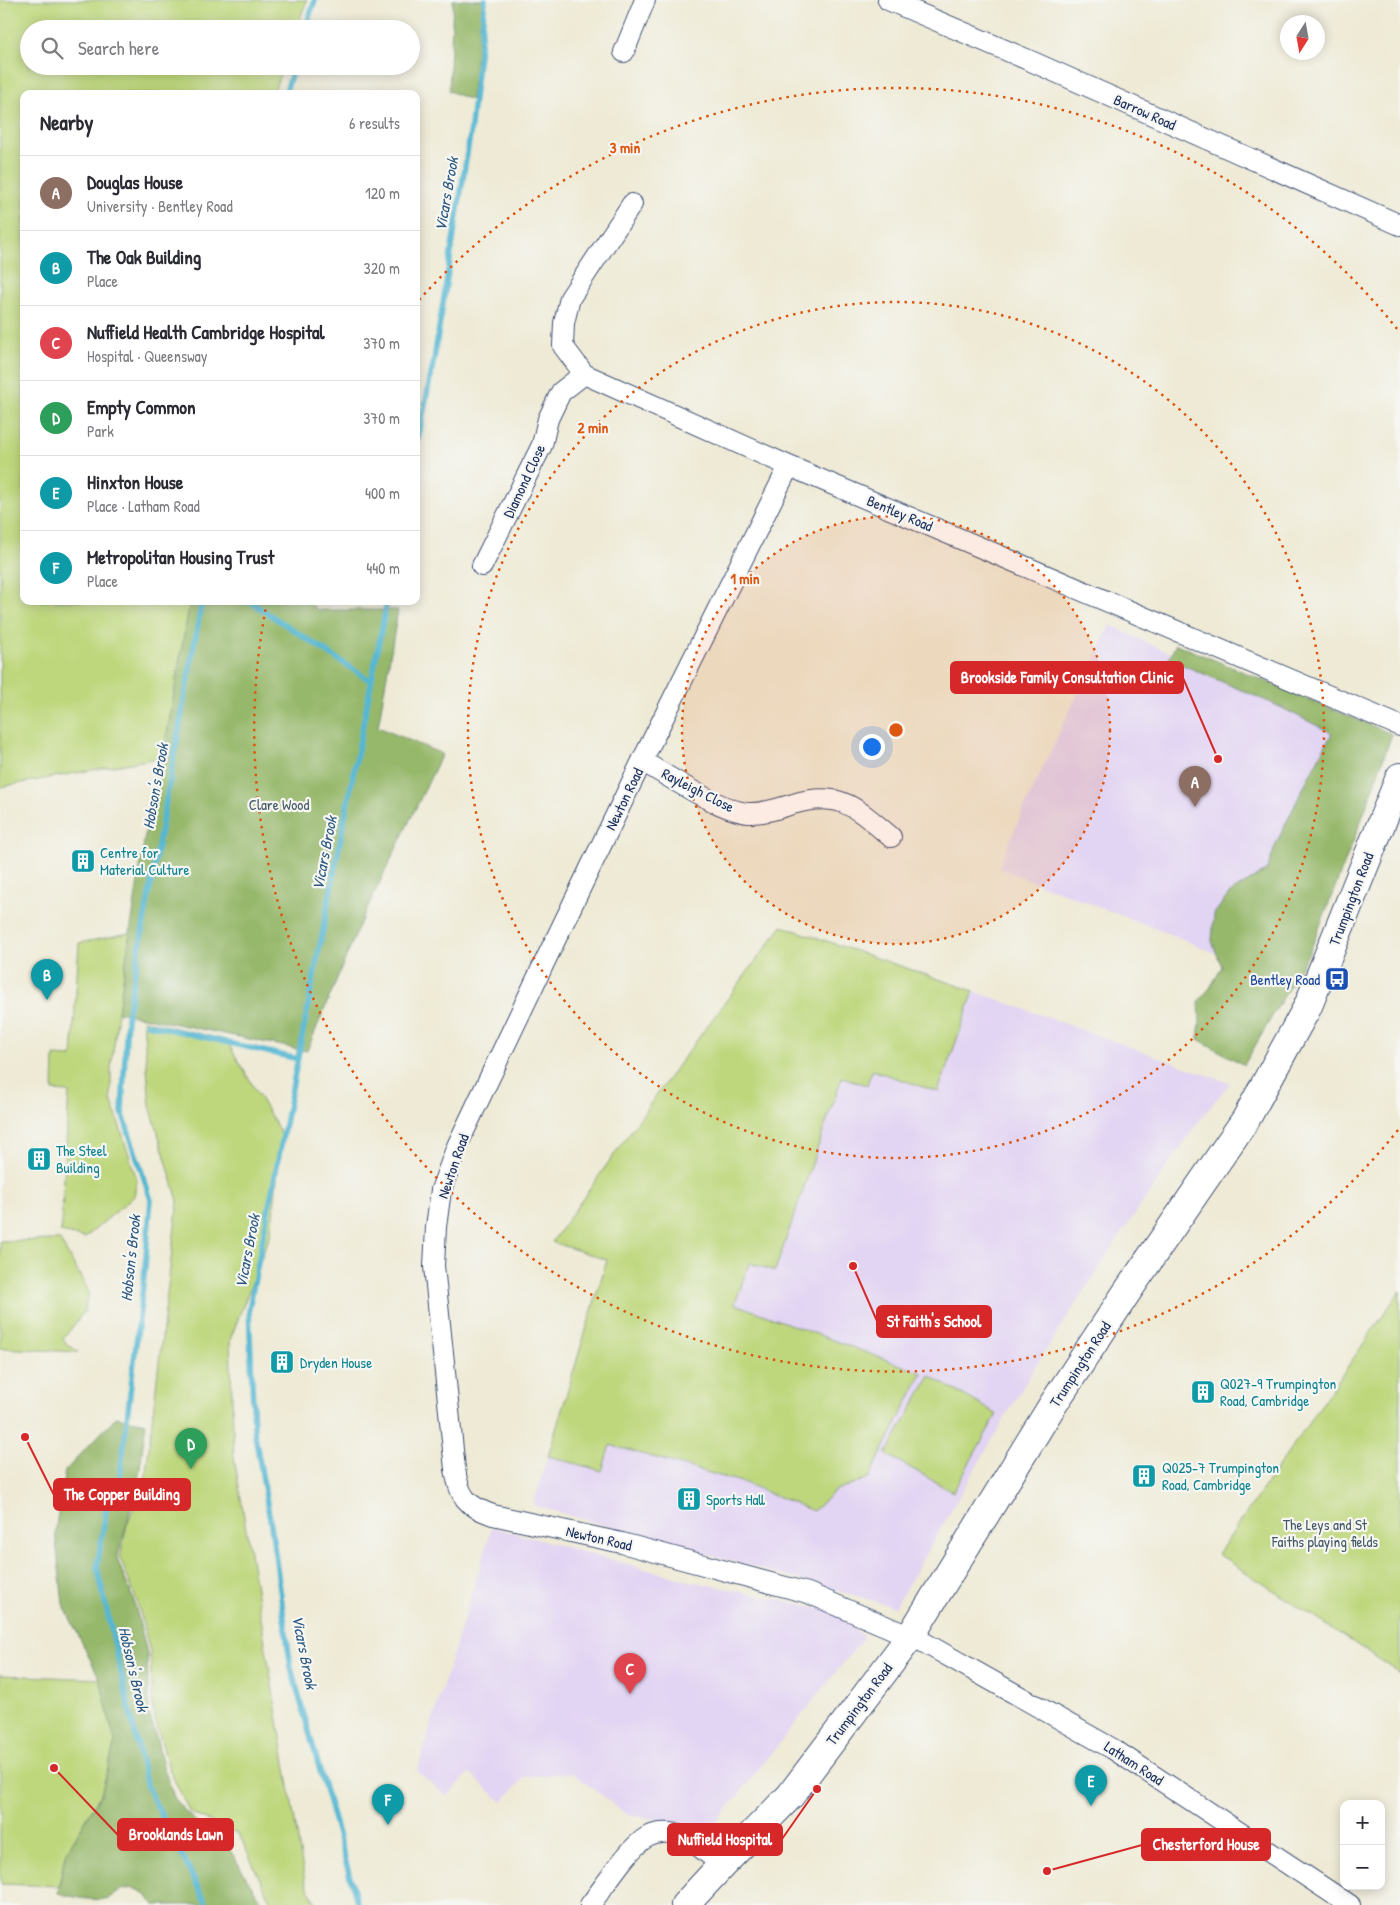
<!DOCTYPE html>
<html lang="en">
<head>
<meta charset="utf-8">
<style>
	body { margin:0; font-family:"Patrick Hand",sans-serif; background:#f2f2f3; color:#2b2b33 }
	.controls { position:absolute; right:15px; bottom:15px; display:grid; overflow:hidden; border-radius:10px; box-shadow:0 2px 12px #0003 }
	.controls button { width:45px; height:45px; display:grid; place-items:center; padding:0; border:0; border-bottom:1px solid #e1e1e2; background:#fff; color:#2b2b33; font:25px sans-serif }
	.compass { position:absolute; left:1280px; top:15px; width:45px; height:45px; border-radius:50%; background:#fff; box-shadow:0 2px 12px #0003; rotate:191deg }
	.you { position:absolute; left:871px; top:746px; width:18px; height:18px; margin:-12px; border:4px solid #fff; border-radius:50%; background:#1a73e8; box-shadow:0 0 0 8px #1a73e833 }
	.badge { display:grid; place-items:center; width:32px; height:32px; border-radius:50%; background:#c8321e; color:#fff; font-size:16px; font-weight:700 }
	.pin { position:absolute; translate:-50% -41px; filter:drop-shadow(0 1px 2px #0008) }
	.pin::after { content:''; position:absolute; top:26px; width:18px; height:15px; background:inherit; clip-path:polygon(0 0,100% 0,50% 100%) }
	.list { margin:0; padding:0; list-style:none }
	h2 { display:flex; justify-content:space-between; align-items:center; height:65px; margin:0; padding:0 20px; font-size:21px }
	h2 small { font-size:16px; font-weight:400; color:#7c7c81 }
	.list li { display:grid; grid-template-columns:32px 1fr auto; gap:15px; align-items:center; box-sizing:border-box; height:75px; padding:0 20px; border-top:1px solid #e1e1e2 }
	.list b { display:block; font-size:19px; white-space:nowrap }
	.list p { margin:0; font-size:16px; white-space:nowrap; color:#7c7c81 }
	.list em { font-size:16px; font-style:normal; color:#7c7c81 }
	.icon { flex:none; width:28px; height:28px; fill:none; stroke:currentColor; stroke-width:2; stroke-linecap:round; stroke-linejoin:round }
	.map { position:relative; flex:none; width:1400px; height:1905px; overflow:hidden }
	.search { position:absolute; background:#fff; box-shadow:0 2px 12px #0003; left:20px; top:20px; width:400px; height:55px; display:flex; align-items:center; gap:12px; box-sizing:border-box; padding:0 18px; border-radius:28px; color:#7c7c81; font-size:19px }
	.panel { position:absolute; background:#fff; box-shadow:0 2px 12px #0003; left:20px; top:90px; width:400px; height:515px; border-radius:10px }
	.map>svg:first-child { display:block }
	.built { fill:#e2d4f3 }
	.green { fill:#bed77b; stroke:#6c836c }
	.forest { fill:#96b86b; stroke:#587464 }
	.lines { fill:none; stroke-linecap:round; stroke-linejoin:round }
	.stream { stroke:#54b7d3; stroke-width:5.5 }
	.minor-casing { stroke:#3b4b70; stroke-width:22 }
	.primary-casing { stroke:#3b4b70; stroke-width:30 }
	.minor { stroke:#fff; stroke-width:20 }
	.primary { stroke:#fff; stroke-width:28 }
	.ring { fill:none; stroke:#de5710; stroke-width:2.5; stroke-dasharray:2.5 5 }
	.labels { text-anchor:middle; dominant-baseline:central; stroke-width:4.5; stroke-linejoin:round; paint-order:stroke }
	.street-label { font-size:15px; fill:#1b2f5e; stroke:#f6f6f2 }
	.park-label { font-size:15px; fill:#445965; stroke:#f6f6f2 }
	.culture-label { font-size:15px; fill:#0d838f; stroke:#f6f6f2; text-anchor:start }
	.transit-label { font-size:15px; fill:#164399; stroke:#f6f6f2; text-anchor:end }
	.water-label { font-size:16px; font-style:italic; fill:#2c5881; stroke:#f6f6f2 }
	.centre { fill:#de5710; stroke:#f6f6f2; stroke-width:2.5 }
	.ring-label { font-size:15px; text-anchor:middle; font-weight:bold; fill:#de5710; stroke:#f6f6f2; stroke-width:4.5; stroke-linejoin:round; paint-order:stroke }
	.leader { fill:none; stroke:#d62828; stroke-width:2 }
	.callout-dot { fill:#d62828; stroke:#f6f6f2; stroke-width:2 }
	.callout { fill:#d62828; stroke:#d62828; stroke-width:2 }
	.callout-label { font-size:16px; text-anchor:middle; font-weight:bold; fill:#fff }
</style>
</head>
<body>
<div class="map">
<svg width="1400" height="1905" viewBox="0 0 1400 1905">
	<rect width="100%" height="100%" fill="#f6f6f2"/>
	<filter id="ink" filterUnits="userSpaceOnUse"><feTurbulence type="fractalNoise" baseFrequency=".02" numOctaves="2"/><feDisplacementMap in="SourceGraphic" scale="10" xChannelSelector="R" yChannelSelector="G"/><feConvolveMatrix kernelMatrix="1 2 1 2 8 2 1 2 1" color-interpolation-filters="sRGB"/></filter>
	<filter id="wash" filterUnits="userSpaceOnUse"><feTurbulence type="fractalNoise" baseFrequency=".0096" numOctaves="4" result="noise"/><feDisplacementMap in="SourceGraphic" scale="20" xChannelSelector="R" yChannelSelector="G"/><feGaussianBlur stdDeviation="1.12" result="paint"/><feColorMatrix in="noise" values="0 0 0 0 0 0 0 0 0 0 0 0 0 0 0 0 0 1.4 0 .05"/><feComposite in="paint" operator="in"/></filter>
	<g filter="url(#wash)">
		<rect width="100%" height="100%" fill="#eeead5"/>
		<path class="built" d="M1110,625L1320,724L1386,750L1310,951L1291,985L1175,936L998,868L1031,793Z
			M782,926L974,991L1230,1083L1198,1122L1120,1236L1031,1373L895,1607L533,1505L607,1260L552,1242L670,1076Z
			M492,1527L685,1580L833,1611L864,1637L712,1828L628,1815L572,1773L525,1777L502,1802L469,1773L447,1797L417,1771Z"/>
		<path class="green" d="M0,0H307L296,29H29V66H283L273,94H24V601H190L163,757L0,787Z
			M782,926L974,991L938,1092L872,1070L867,1085L842,1077L775,1271L749,1263L735,1304L922,1373L869,1478L836,1490L813,1511L745,1483L610,1445L602,1471L548,1456L607,1260L552,1242L670,1076Z
			M130,933L118,1012L111,1069V1099L137,1180L134,1196L85,1238L61,1232L69,1092L53,1091L54,1056L72,1057L79,943Z
			M143,1020L226,1040L282,1135L271,1233L230,1340L234,1457L305,1882L317,1905H272L239,1834L190,1813L169,1769L153,1711L150,1652L137,1601L120,1558L127,1524L145,1481L178,1201L150,1106Z
			M60,1240L89,1292L84,1312L63,1339L67,1344L78,1352L0,1348V1241Z
			M1400,1291V1673L1218,1554Z
			M930,1376L997,1414L953,1492L886,1454Z
			M0,1675L100,1679L115,1742L101,1794L65,1855L59,1886L0,1884Z"/>
		<path class="forest" d="M453,0H483L471,100L449,91Z
			M190,601H307L318,610H398L378,727L442,754L361,921L307,1051L118,1012L148,815L163,757Z
			M1176,644L1392,734L1361,821L1310,951L1244,1065L1198,1039L1200,1021L1199,1001L1210,988L1222,967L1212,941L1214,914L1230,893L1267,870L1276,844L1305,784L1332,733L1276,705L1169,659Z
			M116,1417L146,1423L138,1482L117,1559L134,1601L147,1653L149,1714L155,1731L163,1766L175,1800L203,1830L227,1845L263,1905H154C147,1893 137,1885 122,1890C117,1891 113,1896 109,1898C96,1902 71,1897 58,1893L65,1855L101,1794L115,1742L100,1679L63,1604L55,1532L65,1471Z"/>
		<g class="lines">
			<path class="stream" d="M305,29L315,0
				M285,94L294,66
				M416,450L434,359L470,135L485,0
				M202,601L127,1017L122,1112L151,1200L144,1277L120,1477L108,1497L97,1567L147,1787L207,1905
				M249,601L371,681
				M147,1024L298,1059
				M358,1905L291,1668L271,1525L254,1430L249,1309L387,601"/>
		</g>
	</g>
	<g filter="url(#ink)">
		<g class="lines">
			<defs>
				<path id="minor" d="M888,0L1033,62L1400,225
					M624,52L645,0
					M632,204L570,298L564,323L563,346L584,374L789,466L1400,726
					M789,466L642,761L548,955L457,1146L441,1190L436,1227L434,1266L455,1469C459,1496 466,1506 493,1515L622,1543L808,1593L923,1642L1113,1749L1350,1905
					M482,566L542,445L548,419L561,392L584,374
					M642,761C668,776 721,811 748,813C763,814 779,808 793,804C841,790 856,808 891,837
					M590,1905C604,1887 628,1848 647,1837C657,1832 671,1831 681,1836C696,1842 709,1855 722,1865"/>
				<path id="primary" d="M685,1905L722,1865L790,1796L910,1637L1052,1406L1127,1292L1246,1119L1308,1006L1400,777"/>
			</defs>
			<use href="#minor" class="minor-casing"/>
			<use href="#primary" class="primary-casing"/>
			<use href="#minor" class="minor"/>
			<use href="#primary" class="primary"/>
		</g>
	</g>
	<circle cx="896" cy="730" r="214" fill="#de5710" fill-opacity=".12"/>
	<g class="ring">
		<circle cx="896" cy="730" r="214"/>
		<circle cx="896" cy="730" r="428"/>
		<path d="M1398 1130A642 642 0 0 1 267 602M419 300A642 642 0 0 1 1398 330"/>
	</g>
	<defs>
		<symbol id="building-square" viewBox="-11 -11 22 22"><rect x="-9" y="-9" width="18" height="18" rx="4" fill="#0f9aa8" stroke="#f6f6f2"/><path d="M-4-6H4V6H1V3H-1V6H-4ZM-2.5-4.3h1.7v1.8h-1.7ZM.8-4.3h1.7v1.8H.8ZM-2.5-1h1.7V.8h-1.7ZM.8-1h1.7V.8H.8Z" fill="#fff"/></symbol>
		<symbol id="bus-square" viewBox="-11 -11 22 22"><rect x="-9" y="-9" width="18" height="18" rx="4" fill="#1a4fb4" stroke="#f6f6f2"/><path d="M-5-6H5V4H4V6H2V4H-2V6H-4V4H-5ZM-3.5-4V0h7V-4ZM-3.5 1.2v1.5H-2V1.2ZM2 1.2v1.5H3.5V1.2Z" fill="#fff"/></symbol>
	</defs>
	<g fill-rule="evenodd">
		<use href="#building-square" x="69" y="847" width="28" height="28"/>
		<use href="#bus-square" x="1323" y="965" width="28" height="28"/>
		<use href="#building-square" x="25" y="1145" width="28" height="28"/>
		<use href="#building-square" x="268" y="1348" width="28" height="28"/>
		<use href="#building-square" x="1189" y="1378" width="28" height="28"/>
		<use href="#building-square" x="1130" y="1462" width="28" height="28"/>
		<use href="#building-square" x="675" y="1485" width="28" height="28"/>
	</g>
	<g class="labels">
		<g class="street-label">
			<text transform="translate(1145 112) rotate(24)">Barrow Road</text>
			<text transform="translate(524 481) rotate(-65)">Diamond Close</text>
			<text transform="translate(900 513) rotate(23)">Bentley Road</text>
			<text transform="translate(698 790) rotate(27)">Rayleigh Close</text>
			<text transform="translate(624 799) rotate(-64)">Newton Road</text>
			<text transform="translate(1351 899) rotate(-69)">Trumpington Road</text>
			<text transform="translate(453 1166) rotate(-71)">Newton Road</text>
			<text transform="translate(1080 1364) rotate(-57)">Trumpington Road</text>
			<text transform="translate(599 1538) rotate(13)">Newton Road</text>
			<text transform="translate(859 1704) rotate(-53)">Trumpington Road</text>
			<text transform="translate(1134 1763) rotate(33)">Latham Road</text>
		</g>
		<g class="park-label">
			<text x="279" y="804">Clare Wood</text>
			<text x="1325" y="1524">The Leys and St<tspan x="1325" dy="17">Faiths playing fields</tspan></text>
		</g>
		<g class="culture-label">
			<text x="100" y="852">Centre for<tspan x="100" dy="17">Material Culture</tspan></text>
			<text x="56" y="1150">The Steel<tspan x="56" dy="17">Building</tspan></text>
			<text x="300" y="1362">Dryden House</text>
			<text x="1220" y="1383">Q027-9 Trumpington<tspan x="1220" dy="17">Road, Cambridge</tspan></text>
			<text x="1162" y="1467">Q025-7 Trumpington<tspan x="1162" dy="17">Road, Cambridge</tspan></text>
			<text x="706" y="1499">Sports Hall</text>
		</g>
		<g class="transit-label">
			<text x="1320" y="979">Bentley Road</text>
		</g>
		<g class="water-label">
			<text transform="translate(446 194) rotate(-80)">Vicars Brook</text>
			<text transform="translate(155 786) rotate(-80)">Hobson's Brook</text>
			<text transform="translate(324 853) rotate(-79)">Vicars Brook</text>
			<text transform="translate(247 1251) rotate(-79)">Vicars Brook</text>
			<text transform="translate(130 1258) rotate(-84)">Hobson's Brook</text>
			<text transform="translate(305 1652) rotate(79)">Vicars Brook</text>
			<text transform="translate(134 1669) rotate(77)">Hobson's Brook</text>
		</g>
	</g>
	<circle cx="896" cy="730" r="8" class="centre"/>
	<g class="ring-label">
		<text x="625" y="153">3 min</text>
		<text x="593" y="433">2 min</text>
		<text x="745" y="584">1 min</text>
	</g>
	<path class="leader" d="M1218 759L1183 678M853 1266L877 1321M25 1437L54 1495M54 1768L118 1835M817 1789L782 1839M1047 1871L1142 1845"/>
	<g class="callout-dot">
		<circle cx="1218" cy="759" r="5"/>
		<circle cx="853" cy="1266" r="5"/>
		<circle cx="25" cy="1437" r="5"/>
		<circle cx="54" cy="1768" r="5"/>
		<circle cx="817" cy="1789" r="5"/>
		<circle cx="1047" cy="1871" r="5"/>
	</g>
	<g class="callout">
		<rect x="951" y="662" width="232" height="31" rx="5"/>
		<rect x="877" y="1306" width="114" height="31" rx="5"/>
		<rect x="54" y="1479" width="136" height="31" rx="5"/>
		<rect x="118" y="1819" width="115" height="31" rx="5"/>
		<rect x="668" y="1824" width="114" height="31" rx="5"/>
		<rect x="1142" y="1829" width="128" height="31" rx="5"/>
	</g>
	<g class="callout-label">
		<text x="1067" y="683">Brookside Family Consultation Clinic</text>
		<text x="934" y="1327">St Faith's School</text>
		<text x="122" y="1500">The Copper Building</text>
		<text x="176" y="1840">Brooklands Lawn</text>
		<text x="725" y="1845">Nuffield Hospital</text>
		<text x="1206" y="1850">Chesterford House</text>
	</g>
</svg>
<div class="controls">
<button>+</button>
<button>−</button>
</div>
<svg class="compass" viewBox="-18 -18 36 36"><path d="M0-13l5 13h-10z" fill="#e53935"/><path d="M0 13l5-13h-10z" fill="#7c7c81"/></svg>
<div class="you"></div>
<div class="pin badge" style="left:1195px;top:807px;background:#8d6e63">A</div>
<div class="pin badge" style="left:47px;top:1000px;background:#0f9aa8">B</div>
<div class="pin badge" style="left:630px;top:1694px;background:#e0444e">C</div>
<div class="pin badge" style="left:191px;top:1469px;background:#2e9e5b">D</div>
<div class="pin badge" style="left:1091px;top:1806px;background:#0f9aa8">E</div>
<div class="pin badge" style="left:388px;top:1825px;background:#0f9aa8">F</div>
<div class="search"><svg class="icon" aria-label="search" viewBox="0 0 24 24"><circle cx="10" cy="10" r="6"/><path d="M15 15l6 6"/></svg>Search here</div>
<section class="panel">
<h2>Nearby<small>6 results</small></h2>
<ul class="list">
<li><span class="badge" style="background:#8d6e63">A</span><div><b>Douglas House</b><p>University · Bentley Road</p></div><em>120 m</em></li>
<li><span class="badge" style="background:#0f9aa8">B</span><div><b>The Oak Building</b><p>Place</p></div><em>320 m</em></li>
<li><span class="badge" style="background:#e0444e">C</span><div><b>Nuffield Health Cambridge Hospital</b><p>Hospital · Queensway</p></div><em>370 m</em></li>
<li><span class="badge" style="background:#2e9e5b">D</span><div><b>Empty Common</b><p>Park</p></div><em>370 m</em></li>
<li><span class="badge" style="background:#0f9aa8">E</span><div><b>Hinxton House</b><p>Place · Latham Road</p></div><em>400 m</em></li>
<li><span class="badge" style="background:#0f9aa8">F</span><div><b>Metropolitan Housing Trust</b><p>Place</p></div><em>440 m</em></li>
</ul>
</section>
</div>
</body>
</html>
